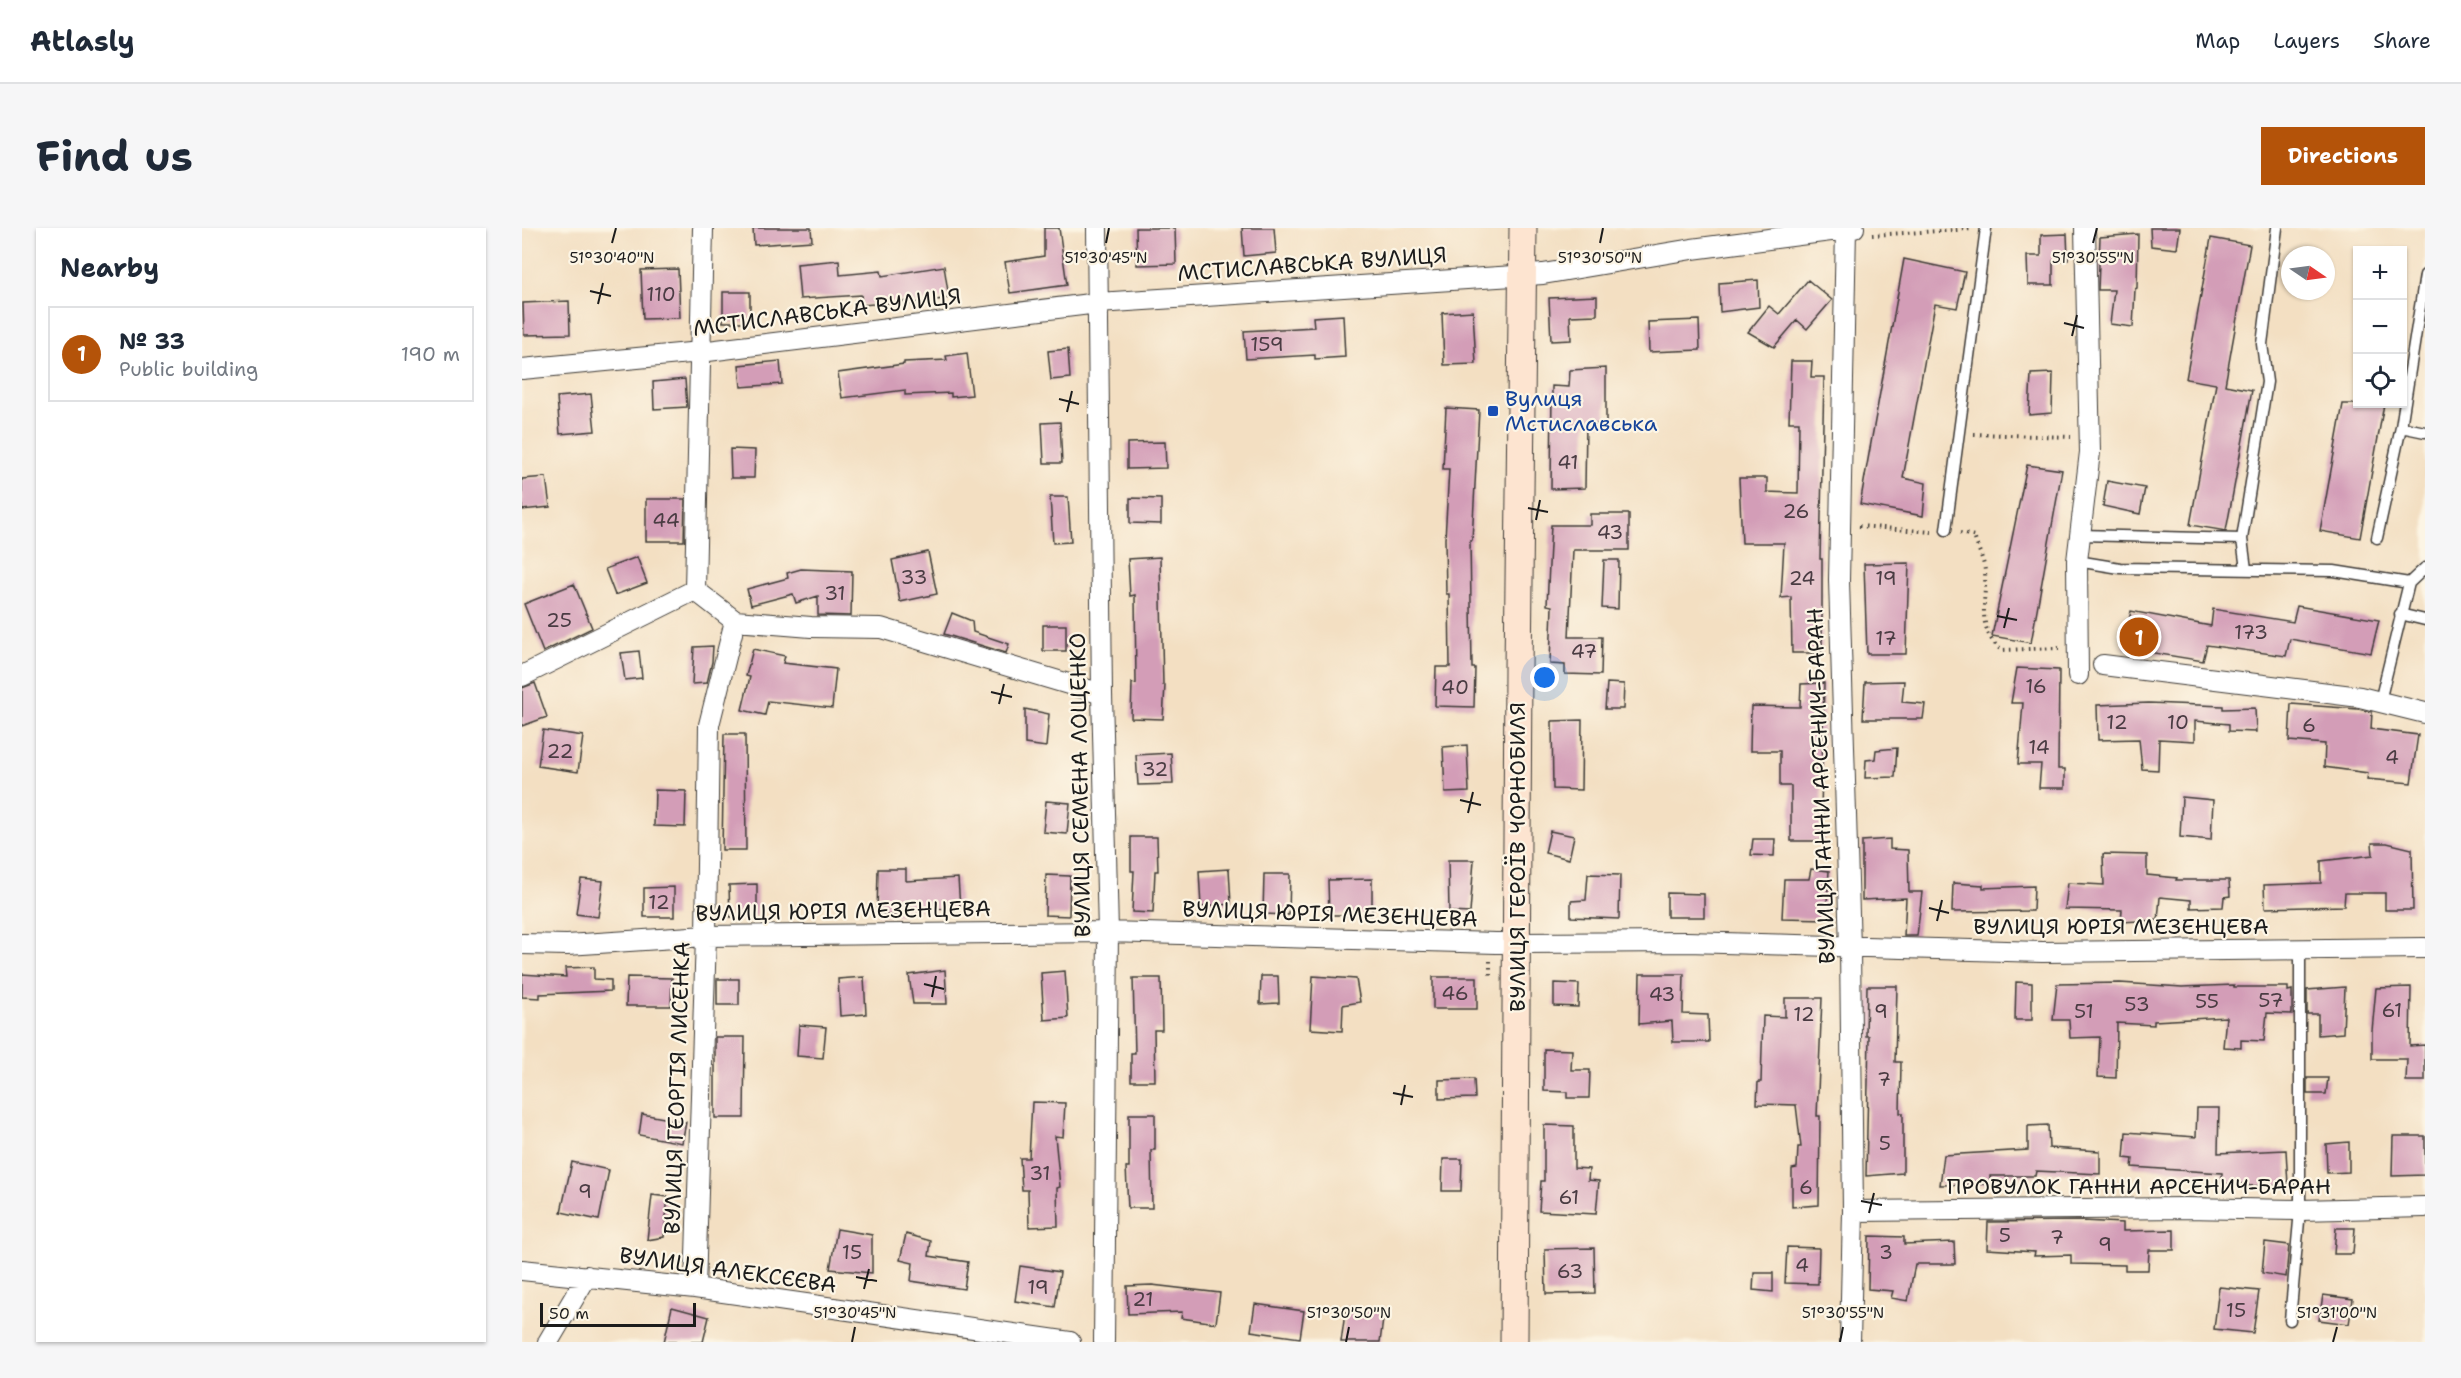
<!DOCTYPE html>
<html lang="en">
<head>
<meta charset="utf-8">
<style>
	body { margin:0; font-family:"Shantell Sans",sans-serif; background:#f6f6f7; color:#1f2937 }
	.controls { position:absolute; right:18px; top:18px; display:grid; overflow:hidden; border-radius:0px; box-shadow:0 2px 4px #0004 }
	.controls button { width:54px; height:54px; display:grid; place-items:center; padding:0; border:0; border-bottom:2px solid #e0e1e3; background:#fff; color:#1f2937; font:30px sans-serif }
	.compass { position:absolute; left:1759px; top:18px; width:54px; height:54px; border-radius:50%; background:#fff; box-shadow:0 2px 4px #0004; rotate:103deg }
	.scale { position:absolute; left:18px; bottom:15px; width:156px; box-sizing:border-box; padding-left:6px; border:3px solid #1c1c1c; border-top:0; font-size:16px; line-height:21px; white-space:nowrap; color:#1c1c1c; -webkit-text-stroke:4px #fcf5e5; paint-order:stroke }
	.you { position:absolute; left:1023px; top:450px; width:21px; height:21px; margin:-15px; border:4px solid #fff; border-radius:50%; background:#1a73e8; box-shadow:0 0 0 9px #1a73e833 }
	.badge { display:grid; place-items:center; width:39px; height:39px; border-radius:50%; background:#b45309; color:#fff; font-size:20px; font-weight:700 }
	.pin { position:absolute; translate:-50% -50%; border:3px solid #fff; box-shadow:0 2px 6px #0006 }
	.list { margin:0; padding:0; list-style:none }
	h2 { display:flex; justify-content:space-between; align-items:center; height:78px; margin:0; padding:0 24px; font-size:26px }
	h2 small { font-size:20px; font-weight:400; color:#747a83 }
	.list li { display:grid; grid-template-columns:39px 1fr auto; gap:18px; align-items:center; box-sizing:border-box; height:96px; margin:0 12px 12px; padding:0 12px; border:2px solid #e0e1e3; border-radius:0px }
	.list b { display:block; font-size:22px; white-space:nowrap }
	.list p { margin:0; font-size:20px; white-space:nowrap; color:#747a83 }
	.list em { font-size:20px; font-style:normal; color:#747a83 }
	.icon { flex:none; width:33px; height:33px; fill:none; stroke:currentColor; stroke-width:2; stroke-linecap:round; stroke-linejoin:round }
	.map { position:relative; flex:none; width:1903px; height:1114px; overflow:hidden; border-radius:0px }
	header { display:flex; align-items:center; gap:36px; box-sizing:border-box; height:84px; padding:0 30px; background:#fff; border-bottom:2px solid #e0e1e3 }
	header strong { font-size:28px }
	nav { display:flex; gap:33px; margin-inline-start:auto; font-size:21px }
	.intro { display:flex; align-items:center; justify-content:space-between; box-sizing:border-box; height:144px; padding:0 36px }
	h1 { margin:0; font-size:42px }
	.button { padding:15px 27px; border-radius:0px; background:#b45309; color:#fff; font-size:21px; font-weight:700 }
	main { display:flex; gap:36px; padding:0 36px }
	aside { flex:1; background:#fff; border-radius:0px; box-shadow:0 2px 4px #0004 }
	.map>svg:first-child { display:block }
	.building { fill:#d39db7 }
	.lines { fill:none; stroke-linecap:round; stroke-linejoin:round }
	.service-casing { stroke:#3c3935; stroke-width:13 }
	.minor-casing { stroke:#3c3935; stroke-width:22 }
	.secondary-casing { stroke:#3c3935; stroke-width:29 }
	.path { stroke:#3c3935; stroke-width:4; stroke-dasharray:1.5 4.5; stroke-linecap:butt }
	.service { stroke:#fff; stroke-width:10 }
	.minor { stroke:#fff; stroke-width:20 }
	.secondary { stroke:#fde4d0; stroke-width:27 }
	.ticks { fill:none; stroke:#1c1c1c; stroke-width:2 }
	.transit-dot { fill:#1a4fb4; stroke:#fcf5e5; stroke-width:2 }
	.labels { text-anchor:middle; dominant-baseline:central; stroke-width:4.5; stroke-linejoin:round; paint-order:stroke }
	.number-label { font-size:20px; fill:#4a3c43 }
	.street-label { font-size:22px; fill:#1c1c1c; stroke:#fcf5e5 }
	.transit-label { font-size:22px; fill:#164399; stroke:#fcf5e5; text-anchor:start }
	.ticks-label { font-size:15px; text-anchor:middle; fill:#1c1c1c; stroke:#fcf5e5; stroke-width:4.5; stroke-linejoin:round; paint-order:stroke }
</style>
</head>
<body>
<header>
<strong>Atlasly</strong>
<nav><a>Map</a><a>Layers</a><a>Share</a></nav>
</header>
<div class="intro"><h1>Find us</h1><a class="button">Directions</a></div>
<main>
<aside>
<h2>Nearby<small></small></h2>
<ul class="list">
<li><span class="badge">1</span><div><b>№ 33</b><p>Public building</p></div><em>190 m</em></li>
</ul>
</aside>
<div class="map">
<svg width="1903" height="1114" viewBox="0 0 1903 1114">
	<rect width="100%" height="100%" fill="#fcf5e5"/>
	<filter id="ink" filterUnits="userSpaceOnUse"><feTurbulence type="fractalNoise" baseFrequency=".0167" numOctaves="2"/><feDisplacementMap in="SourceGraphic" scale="12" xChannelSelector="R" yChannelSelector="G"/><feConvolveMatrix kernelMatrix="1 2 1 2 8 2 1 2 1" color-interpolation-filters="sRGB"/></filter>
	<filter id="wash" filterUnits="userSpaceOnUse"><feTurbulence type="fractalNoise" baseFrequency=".008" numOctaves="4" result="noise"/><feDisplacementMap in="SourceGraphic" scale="24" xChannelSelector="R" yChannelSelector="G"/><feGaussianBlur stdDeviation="1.35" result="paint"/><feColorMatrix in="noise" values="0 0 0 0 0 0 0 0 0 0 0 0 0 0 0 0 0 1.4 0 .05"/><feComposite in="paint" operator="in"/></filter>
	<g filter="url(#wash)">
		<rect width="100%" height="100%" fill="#f3dfc2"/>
		<g id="blocks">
			<path class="building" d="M231,0H289L290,13L232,17Z
				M522,0H537L545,57L488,65L483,34L522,28Z
				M614,0H653L654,36L615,37Z
				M720,0H752L754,25L722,28Z
				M1628,0H1658L1655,21L1629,18Z
				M1545,6L1546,32L1531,33V57H1506L1505,28H1519V7Z
				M1616,6L1615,60L1613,61L1611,99L1588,96L1592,62H1576L1578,9Z
				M1689,10L1728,17L1703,157L1730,162L1704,303L1668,297L1694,156L1664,151Z
				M1382,31L1443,44L1435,80L1413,76L1381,250L1404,255L1401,288L1338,276Z
				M317,32L318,47L359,43L360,48L422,38L427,70L388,76V73L340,77L339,67L278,71L275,36Z
				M156,41L158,90L121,91L119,42Z
				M1236,52L1237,79L1198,84L1197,55Z
				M1286,52L1310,72L1285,101L1275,92L1252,119L1226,104L1247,78L1257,86Z
				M201,64H228V94H201Z
				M1075,68V87L1048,88L1049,112L1029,113L1027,70Z
				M47,73L48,106L2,107L1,75Z
				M951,83L954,136L922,137L920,85Z
				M821,87L823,129L793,131V127L724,131L722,103L792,99L791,89Z
				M1177,92L1178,122L1127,124L1126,94Z
				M546,121L548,150L529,152L526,123Z
				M445,125L450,167L429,169V165L383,167V162L320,170L316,145L382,136V134L425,132L424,128Z
				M258,133L260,156L219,159L217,137Z
				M1269,133H1290L1289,149H1302L1298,331H1300V425H1270L1269,369L1259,370L1262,315H1220L1217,250H1245V264L1276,265L1277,194H1267Z
				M1084,140V196H1064L1063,260L1029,261L1030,158L1047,159L1048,142Z
				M1531,145L1530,185L1507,187L1509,146Z
				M163,151L165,179L132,181L131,154Z
				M69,166L73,203L38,206L35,169Z
				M1821,176H1862L1838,310L1798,303Z
				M924,180L957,182L950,312H948L950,440H953L952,479L913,478L914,439H928L927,366H924L923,311L927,241H921Z
				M538,194L540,235H522L520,195Z
				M643,214L644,240L605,241V215Z
				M208,221L233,222L232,250H209Z
				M1505,237L1540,242L1509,415L1470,408Z
				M24,249L28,279L0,282V251Z
				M1585,253L1623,260L1618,286L1581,278Z
				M528,269H546L549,314L531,315Z
				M608,270L639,271V296L608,295Z
				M124,271H163L162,313H124Z
				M1068,286H1107V322H1051L1047,409H1080L1079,447L1043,446V437L1028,436L1030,378L1025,377L1029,297H1068Z
				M406,324L415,366L378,374L370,332Z
				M115,329L125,355L93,367L83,341Z
				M638,329L641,457H643L641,491L609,490L610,455L614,456L613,367L608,368L606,331Z
				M1082,332H1097L1096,381L1080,380Z
				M1387,335L1384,426H1345L1342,336Z
				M279,341L330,343L329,388L296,387V368L274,375L271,366L229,377L225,361L266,350L265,345Z
				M52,356L70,400L21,424L2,376Z
				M1775,378L1857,392L1849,425L1768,411L1764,428L1685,417L1681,433L1601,420L1609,383L1689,398L1691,381L1771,394Z
				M430,385L450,393L451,404L487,416L484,425L422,406Z
				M521,397H544V423H521Z
				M191,418L190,434L185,455L170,456L172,419Z
				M231,421L263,428L261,435L314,441L310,480L246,473L243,487L220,482L228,449L224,448Z
				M117,423L120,450L103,452L99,425Z
				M1495,440L1537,442L1536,541H1543V560H1517L1519,536H1496L1501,475H1489Z
				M1382,453L1380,474L1403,476L1401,491H1341L1343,454Z
				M13,455L25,489L0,498V460Z
				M1085,455L1102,456L1101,481H1083Z
				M1302,455L1299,584H1302V613H1269V558H1258V523H1228L1229,478L1278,479L1279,456Z
				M1627,475L1701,478V481L1733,480L1734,504L1707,503V496L1673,493V513L1637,511L1636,542L1620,541L1617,511L1576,512L1575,477Z
				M1769,476L1836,481L1850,484L1849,501L1896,507L1889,555L1845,551L1846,545L1802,539L1803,516L1767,513Z
				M503,481L527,486L524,519L503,516Z
				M1060,492L1059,562L1031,561L1030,493Z
				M21,502L61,508L56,544L16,538Z
				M202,506H223L224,622H200Z
				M945,517L947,564L923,565L921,519Z
				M1375,520L1373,549L1343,550L1344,532L1353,531L1354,522Z
				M649,525L651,556L616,557L614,527Z
				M133,562L164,563L163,599L132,598Z
				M1660,569L1691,572L1689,612L1658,609Z
				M524,573L548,575L545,606L521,604Z
				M1028,603L1052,608L1047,631L1023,625Z
				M609,609H635L636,643H633L631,685L610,684L612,643H609Z
				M1231,611H1253L1252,628L1229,627Z
				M1368,611V621L1386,622L1387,664H1400L1395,708H1382L1384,670L1340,672V613Z
				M1850,615H1865L1890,621L1891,682H1863V665H1823L1822,678L1743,680L1742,657L1799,655V633L1851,627Z
				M1581,626L1625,627V647L1655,650L1654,652H1707L1708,668L1702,669L1701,679L1669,680V672L1638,669L1636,692L1599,694L1600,682L1543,681L1546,655L1582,657Z
				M926,632H952L948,685L927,684Z
				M356,641H384V653L436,650L438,680L384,682L383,687H355Z
				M707,641L709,676L679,679L677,643Z
				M1289,641L1307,643L1304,691L1260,690L1262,651H1287Z
				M742,646H768L767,687L741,686Z
				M1066,646L1098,647L1097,691L1049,689V673L1064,672Z
				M524,647L548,648L547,688L523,687Z
				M59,651L81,653L76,689L54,686Z
				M850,651V687H807L806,652Z
				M1431,655L1461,657V660L1512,658L1511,683L1430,684Z
				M235,656V688L208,689L207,657Z
				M152,659V689H122V660Z
				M1145,665L1182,666V689H1145Z
				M72,739V751L89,752V763L18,766V770L0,769V746L44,749L43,740Z
				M423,742L425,776H391L387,747Z
				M543,743L546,790L522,792L519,745Z
				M1118,746H1162L1161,786L1186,787L1187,814H1151L1150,793L1117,796Z
				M739,748H756L757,775L738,776Z
				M791,748L834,751L838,774L821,777L820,803L788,801Z
				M105,749L150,750L149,778H104Z
				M342,749L344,786L318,788L316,751Z
				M911,749H955V781H911Z
				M611,750H639L640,802H632L633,853H609V825H613Z
				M195,751H217V777H195Z
				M1494,754L1510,755V792H1493Z
				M1032,755L1057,756L1056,779L1032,778Z
				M1598,755L1660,759L1712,757V759H1766V763L1770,762V786L1745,785L1742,813L1719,812V820L1701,819L1704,789L1632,793V797L1595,795L1594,850L1576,849L1578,809L1548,810L1547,792H1531L1535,756Z
				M1345,758H1375L1373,834H1379L1378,885H1381V945L1344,948L1347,808H1344Z
				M1823,759L1821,805L1796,807V786H1785V762Z
				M1889,759L1888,818L1903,817V853H1884L1885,831H1850V803L1854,760Z
				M1263,770H1300L1295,888H1298L1297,977L1270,979V941L1275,940L1276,919H1279L1274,877L1235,876L1236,854H1239L1241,788L1263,789Z
				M277,797L304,799L301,830L275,828Z
				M193,809H223L222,890H193Z
				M1022,821L1050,822L1049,842H1068L1067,870H1045V864L1022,863Z
				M1785,850H1806L1804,866H1785Z
				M952,851L953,870L917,871V852Z
				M510,874L543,875L541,909L533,908L538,959L535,960L536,998L507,999L506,962H500L498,930H507Z
				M1675,880H1697L1696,925L1764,922L1766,957L1726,958V956H1700V945L1610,939L1611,931L1602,930L1604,904L1674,909Z
				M120,886L164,894L160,915L117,907Z
				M607,886H633V922H629L630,980H606L604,939H607Z
				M1022,897L1052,898V940L1067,941L1066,952L1077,953L1074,986L1017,983L1019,953H1022Z
				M1526,897L1527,920L1578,923V946L1514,943L1513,948H1468V956L1418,957L1422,927L1506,922V898Z
				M1871,908H1903V947L1870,948Z
				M1827,914V944L1805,945L1804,916Z
				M921,931H940L939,963H920Z
				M50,934L87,942L77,992L39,984Z
				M130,967L146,969L142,1009L125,1012Z
				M1560,993L1601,995V1003L1652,1002V1022H1627L1626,1042H1603V1037L1549,1036V1027L1512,1028L1513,1024L1465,1021L1466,994Z
				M1814,1000H1833L1831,1026H1812Z
				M315,1001L350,1007V1045L308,1041Z
				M384,1006L409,1013L407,1028L446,1034L442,1061L389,1053L391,1035L378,1032Z
				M1347,1008L1382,1009V1016L1432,1014L1433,1036H1393L1386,1073L1369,1070L1371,1063L1346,1061Z
				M1743,1014L1767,1017L1764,1049L1740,1045Z
				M1265,1019L1297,1020L1296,1056L1263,1055Z
				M1072,1020L1073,1065L1024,1066L1023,1021Z
				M498,1038L538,1044L533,1079L493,1073Z
				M1232,1045H1251V1064L1231,1062Z
				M630,1057L698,1065L694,1095L659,1090L660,1084L606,1086L605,1058Z
				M1697,1059L1737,1063L1731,1105L1692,1101Z
				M1801,1067L1831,1071L1827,1096L1797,1092Z
				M733,1076L782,1083L778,1110L729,1103Z
				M824,1078L862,1084L858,1114H819Z
				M150,1079L187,1089L181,1114H142Z"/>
		</g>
	</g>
	<g filter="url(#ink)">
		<use href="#blocks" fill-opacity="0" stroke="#3c3935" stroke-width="1.5"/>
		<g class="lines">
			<defs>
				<path id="service" d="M1879,199L1903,204
					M1424,302L1464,0
					M1558,307L1720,311
					M1855,310L1879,199L1903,47
					M1555,333L1598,340L1812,343L1887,355L1903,340
					M1724,341L1720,311L1745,154L1740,116L1755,0
					M1878,386L1903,392
					M1858,473L1887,355
					M1768,1092L1778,982V721"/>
				<path id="minor" d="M575,0L580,466L586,704L582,1114
					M1324,0L1317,352L1328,720L1331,983L1328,1114
					M0,141L178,124L576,75L1021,46L1170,21L1332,0
					M213,393L289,399L359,400L580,466
					M1581,437L1838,469L1903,485
					M1556,447L1555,333L1568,224L1563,0
					M0,448L173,362
					M0,716L45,717L184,708L586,704L974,715L1165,714L1520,724L1903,720
					M1331,983L1663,980L1778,982L1903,979
					M0,1042L173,1060L548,1114
					M173,1060L184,708L187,497L213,393L173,362L181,0
					M26,1114L65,1048"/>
				<path id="secondary" d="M992,1114L996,442L1001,0"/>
			</defs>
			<use href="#service" class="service-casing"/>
			<use href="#minor" class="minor-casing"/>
			<use href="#secondary" class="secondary-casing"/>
			<path class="path" d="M1350,7L1450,1
				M1452,206L1549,209
				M1337,298L1410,304
				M1438,305L1452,308C1455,319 1462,332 1463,343C1465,374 1453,399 1479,422L1537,420
				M968,733V750"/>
			<use href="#service" class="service"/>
			<use href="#minor" class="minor"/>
			<use href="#secondary" class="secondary"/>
		</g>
	</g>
	<path class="ticks" d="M90,15L94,0M584,15L587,0M1078,15L1081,0M1571,15L1575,0M68,63L89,68M76,76L81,55M1542,95L1562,100M1550,108L1555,87M537,171L557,176M545,184L550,163M1006,280L1026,284M1014,292L1018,272M1475,388L1495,392M1482,400L1487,380M469,464L490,469M477,476L482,456M938,572L959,577M946,585L951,564M1407,680L1427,685M1415,693L1420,672M402,756L422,761M410,769L414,748M871,865L891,869M879,877L883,857M1339,973L1360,977M1347,985L1352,965M334,1049L355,1053M342,1061L347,1041M330,1114L333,1099M824,1114L827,1099M1318,1114L1321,1099M1811,1114L1815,1099"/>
	<rect class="transit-dot" x="965" y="177" width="12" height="12" rx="3"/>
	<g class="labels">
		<g class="number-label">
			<text x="139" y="66">110</text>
			<text x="745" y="116">159</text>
			<text x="1046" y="234">41</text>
			<text x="1274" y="283">26</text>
			<text x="144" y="292">44</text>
			<text x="1088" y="304">43</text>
			<text x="392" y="349">33</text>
			<text x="1280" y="350">24</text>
			<text x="1364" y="350">19</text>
			<text x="313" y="365">31</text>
			<text x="37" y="392">25</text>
			<text x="1729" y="404">173</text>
			<text x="1364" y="410">17</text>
			<text x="1062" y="423">47</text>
			<text x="1514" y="458">16</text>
			<text x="933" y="459">40</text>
			<text x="1595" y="494">12</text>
			<text x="1656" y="494">10</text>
			<text x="1787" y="497">6</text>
			<text x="1517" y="519">14</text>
			<text x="38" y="523">22</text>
			<text x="1870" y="529">4</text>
			<text x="633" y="541">32</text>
			<text x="137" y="674">12</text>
			<text x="933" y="765">46</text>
			<text x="1140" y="766">43</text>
			<text x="1749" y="772">57</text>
			<text x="1685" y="773">55</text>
			<text x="1615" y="776">53</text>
			<text x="1870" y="782">61</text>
			<text x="1359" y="783">9</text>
			<text x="1562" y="783">51</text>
			<text x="1282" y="786">12</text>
			<text x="1362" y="851">7</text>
			<text x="1363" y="915">5</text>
			<text x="518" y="945">31</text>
			<text x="1284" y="959">6</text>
			<text x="63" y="963">9</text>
			<text x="1047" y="969">61</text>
			<text x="1483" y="1007">5</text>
			<text x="1535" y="1009">7</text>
			<text x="1583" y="1016">9</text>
			<text x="330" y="1024">15</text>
			<text x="1364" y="1024">3</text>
			<text x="1280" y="1037">4</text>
			<text x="1048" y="1043">63</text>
			<text x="516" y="1059">19</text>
			<text x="621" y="1071">21</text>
			<text x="1714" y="1082">15</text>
		</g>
		<g class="street-label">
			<text transform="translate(790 36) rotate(-4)">МСТИСЛАВСЬКА ВУЛИЦЯ</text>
			<text transform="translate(305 84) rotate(-7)">МСТИСЛАВСЬКА ВУЛИЦЯ</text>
			<text transform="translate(558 557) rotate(-91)">ВУЛИЦЯ СЕМЕНА ЛОЩЕНКО</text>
			<text transform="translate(1299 558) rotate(-92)">ВУЛИЦЯ ГАННИ АРСЕНИЧ-БАРАН</text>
			<text transform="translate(995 629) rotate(-90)">ВУЛИЦЯ ГЕРОЇВ ЧОРНОБИЛЯ</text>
			<text transform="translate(321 683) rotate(-1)">ВУЛИЦЯ ЮРІЯ МЕЗЕНЦЕВА</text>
			<text transform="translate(808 686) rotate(2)">ВУЛИЦЯ ЮРІЯ МЕЗЕНЦЕВА</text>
			<text x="1599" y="698">ВУЛИЦЯ ЮРІЯ МЕЗЕНЦЕВА</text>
			<text transform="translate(155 860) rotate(-88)">ВУЛИЦЯ ГЕОРГІЯ ЛИСЕНКА</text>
			<text x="1617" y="958">ПРОВУЛОК ГАННИ АРСЕНИЧ-БАРАН</text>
			<text transform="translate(206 1042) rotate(8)">ВУЛИЦЯ АЛЕКСЄЄВА</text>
		</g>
		<g class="transit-label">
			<text x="983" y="170">Вулиця<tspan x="983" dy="25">Мстиславська</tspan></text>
		</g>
	</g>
	<g class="ticks-label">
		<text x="90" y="35">51°30'40"N</text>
		<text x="584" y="35">51°30'45"N</text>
		<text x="1078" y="35">51°30'50"N</text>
		<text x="1571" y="35">51°30'55"N</text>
		<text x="333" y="1090">51°30'45"N</text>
		<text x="827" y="1090">51°30'50"N</text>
		<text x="1321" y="1090">51°30'55"N</text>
		<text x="1815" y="1090">51°31'00"N</text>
	</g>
</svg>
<div class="controls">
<button>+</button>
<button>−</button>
<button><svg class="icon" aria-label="locate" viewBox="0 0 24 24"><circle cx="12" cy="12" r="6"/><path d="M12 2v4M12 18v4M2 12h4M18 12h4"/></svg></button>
</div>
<svg class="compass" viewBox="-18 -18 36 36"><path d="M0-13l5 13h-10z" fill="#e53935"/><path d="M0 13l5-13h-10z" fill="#747a83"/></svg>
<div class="scale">50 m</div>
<div class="you"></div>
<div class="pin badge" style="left:1617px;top:409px">1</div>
</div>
</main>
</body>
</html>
